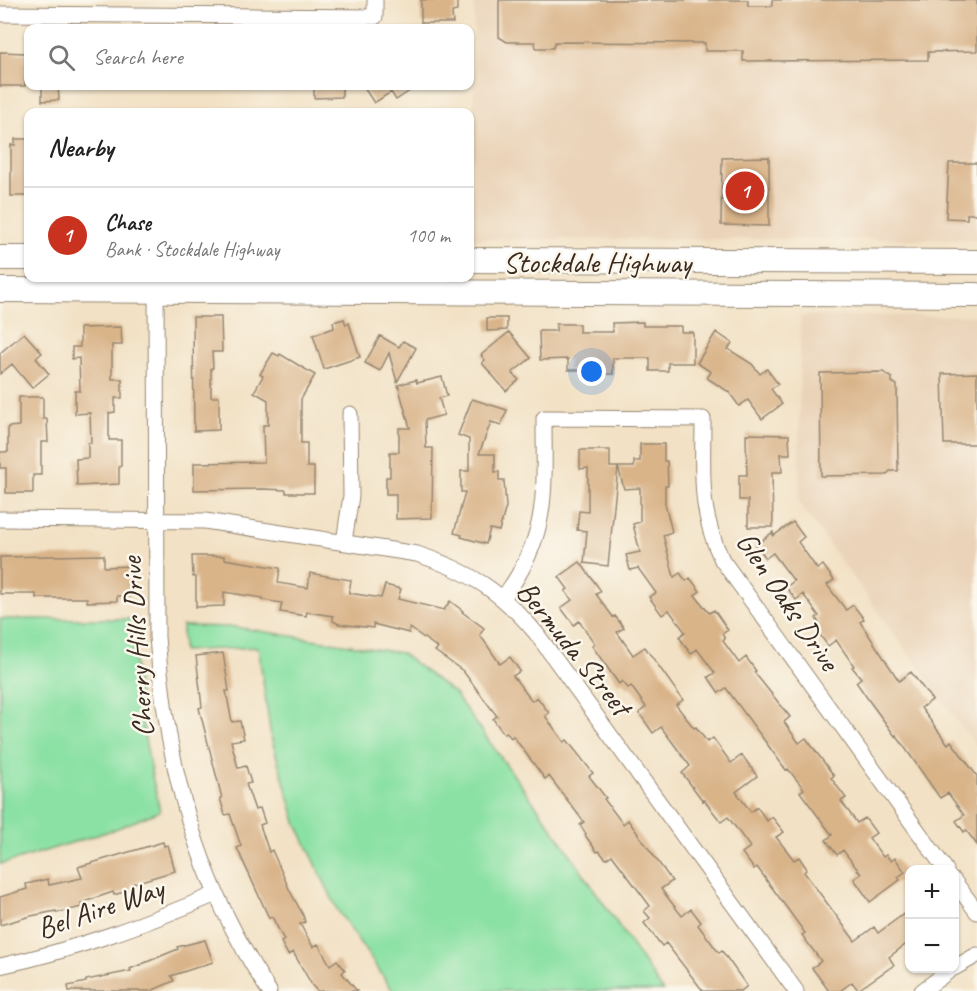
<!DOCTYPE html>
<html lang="en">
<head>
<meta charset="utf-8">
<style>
	body { margin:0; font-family:Caveat,sans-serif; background:#f6f6f6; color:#222 }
	.controls { position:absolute; right:18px; bottom:18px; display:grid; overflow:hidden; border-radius:12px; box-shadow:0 2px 4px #0004 }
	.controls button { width:54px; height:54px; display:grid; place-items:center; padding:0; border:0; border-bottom:2px solid #e0e0e0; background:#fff; color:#222; font:30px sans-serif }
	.you { position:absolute; left:592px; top:372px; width:21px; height:21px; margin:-15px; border:4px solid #fff; border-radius:50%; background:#1a73e8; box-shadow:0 0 0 9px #1a73e833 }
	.badge { display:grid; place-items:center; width:39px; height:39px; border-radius:50%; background:#c8321e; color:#fff; font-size:20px; font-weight:700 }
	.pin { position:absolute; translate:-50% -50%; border:3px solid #fff; box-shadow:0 2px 6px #0006 }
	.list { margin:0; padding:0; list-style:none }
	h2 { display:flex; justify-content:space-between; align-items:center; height:78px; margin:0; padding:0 24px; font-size:26px }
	h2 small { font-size:20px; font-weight:400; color:#767676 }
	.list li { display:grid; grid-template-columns:39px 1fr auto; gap:18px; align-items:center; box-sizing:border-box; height:96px; padding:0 24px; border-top:2px solid #e0e0e0 }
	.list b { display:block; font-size:22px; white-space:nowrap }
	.list p { margin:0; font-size:20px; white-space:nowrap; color:#767676 }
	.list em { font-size:20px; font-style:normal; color:#767676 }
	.icon { flex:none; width:33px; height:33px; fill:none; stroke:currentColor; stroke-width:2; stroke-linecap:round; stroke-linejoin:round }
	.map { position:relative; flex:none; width:977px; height:991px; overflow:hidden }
	.search { position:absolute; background:#fff; box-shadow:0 2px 4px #0004; left:24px; top:24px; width:450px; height:66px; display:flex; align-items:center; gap:15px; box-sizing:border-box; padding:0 21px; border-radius:12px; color:#767676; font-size:22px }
	.panel { position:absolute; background:#fff; box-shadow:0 2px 4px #0004; left:24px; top:108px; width:450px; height:174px; border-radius:12px }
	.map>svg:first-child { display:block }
	.built { fill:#ead3b8 }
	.green { fill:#8be1a4; stroke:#638661; stroke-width:1.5 }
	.building { fill:#d9b489 }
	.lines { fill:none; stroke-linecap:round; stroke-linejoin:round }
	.street-casing { stroke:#968671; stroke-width:17 }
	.primary-casing { stroke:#968671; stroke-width:26 }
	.street { stroke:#fff; stroke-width:15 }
	.primary { stroke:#fff; stroke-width:24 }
	.labels { text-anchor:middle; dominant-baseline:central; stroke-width:5; stroke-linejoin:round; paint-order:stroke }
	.street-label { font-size:30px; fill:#3b2a1e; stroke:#fbf7ec }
</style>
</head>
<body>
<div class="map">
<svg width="977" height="991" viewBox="0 0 977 991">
	<rect width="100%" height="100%" fill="#fbf7ec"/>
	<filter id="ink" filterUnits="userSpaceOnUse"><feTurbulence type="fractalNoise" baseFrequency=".0167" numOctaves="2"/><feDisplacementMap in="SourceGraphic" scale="12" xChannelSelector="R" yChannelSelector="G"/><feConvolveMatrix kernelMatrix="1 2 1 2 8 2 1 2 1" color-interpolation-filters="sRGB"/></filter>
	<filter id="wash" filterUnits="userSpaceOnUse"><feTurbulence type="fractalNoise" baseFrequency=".008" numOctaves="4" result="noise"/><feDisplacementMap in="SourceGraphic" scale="24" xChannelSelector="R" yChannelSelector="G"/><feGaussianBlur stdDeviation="1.35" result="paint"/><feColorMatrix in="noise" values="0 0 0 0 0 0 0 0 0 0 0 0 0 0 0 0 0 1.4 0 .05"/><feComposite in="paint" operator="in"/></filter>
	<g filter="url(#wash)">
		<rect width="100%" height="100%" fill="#f2e1c4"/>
		<path class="built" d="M474,0H977V239H473Z
			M800,316H977V748L799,503Z"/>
		<path class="green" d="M0,619H132C135,686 144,746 160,811L113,830L16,860L0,864Z
			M182,626L234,627L401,653L454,693L558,836L663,991H393L337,909L296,822L271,737L258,647L183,651Z"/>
		<g id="blocks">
			<path class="building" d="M421,0H457V11L452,12L453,23H421Z
				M499,0H748V6H772V0H977V51L928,52V60L743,61V51H705V43L555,42L553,48H536L535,42H507L499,37Z
				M0,52L25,53V86H0Z
				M42,86H58L59,100L42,101Z
				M314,86H342V97L314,98Z
				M363,86H417L396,100L391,92L374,103Z
				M15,139H28V196H11V145H15Z
				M769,157V226L721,225L722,158Z
				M949,163H977V214H967V219L946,218Z
				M193,317H221L222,352H212L213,368H211V397H219V430L194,431Z
				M487,318H507V330L487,331Z
				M344,319L346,325L349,323L360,357L324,369L313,335L334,328L333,322Z
				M643,322V326H681V332H693V363H668V371H650V358H613V374H599L598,370H568V359L540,360L539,331H556V324H579V332H613L612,323Z
				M121,327L122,345H112V379H122V398H115V412L109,413V440H121V466H119V484L77,486L76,459L88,458V443H91L90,413L75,414V391H80L79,358L72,359V347H80V328Z
				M509,332L531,358L512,373L519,380L506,391L482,363L485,360L481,355Z
				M716,332L732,343L728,349L752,364L760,374L767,369L778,384L771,389L782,404L762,419L748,400L739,406L729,392L707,378L711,372L697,363Z
				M24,333L42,353L36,358L49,374L32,388L12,364L0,374V353Z
				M380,336L399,347L403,341L416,348L397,382L389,353L380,371L365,363Z
				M273,353L279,356L280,354L315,375L301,399V443H307V467H314V493H286V490L263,489L194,490V463L264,462L263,425H268V400L254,392L263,376L260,374Z
				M883,372L892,378V382L897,385L898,471H890L886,475L821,476L820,373Z
				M977,373V444H944L942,374Z
				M442,377L447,396L439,398L444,415L425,420L426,448H433L432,518L396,519V494H386V477H390V452H399V428H410L398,385L416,380L417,383Z
				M19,397H43V419H47L48,442H41V475H33V493H6V468H0V452H8V427L19,426Z
				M472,399L507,410L501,425L491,422L479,454H495V472H499V480H504L506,507L499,531L490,529L486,544L461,537L462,535L454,533L465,492H461V471H469V439L458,435Z
				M746,434L789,435L790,454H781L782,472H772L773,527H748V500H739V475H747Z
				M640,444H664V461H667L668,486H665V504L672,532L663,535L674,577L680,573L686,581L690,578L700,591L695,595L709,613L714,610L728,630L722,634L725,639L723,641L739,663L746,657L756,671L754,672L790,717L784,722L799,743L806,738L834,776L831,778L846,798L841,801L857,823L865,818L876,833L869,838L883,857L886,855L891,861L895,858L905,872L898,877L900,880L870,902L854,879L861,874L843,850L837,855L826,840L832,835L800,792L804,789L788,769L786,770L726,688L719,693L708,677L715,673L697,649L691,654L679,637L685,632L669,610L662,615L649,597L656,593L638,568L630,570L626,555L640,552L633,524L640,522V488L624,489L618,467H634V461H640Z
				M580,450H610V467H618L608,566L584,563L587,531L577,530L579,511L588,512V468L580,469Z
				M793,522L804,537L798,542L817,569L823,565L834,580L827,585L846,610L853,605L864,619L860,622L899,681L911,672L932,700L921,708L948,744L951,741L977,776V845L966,830L964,832L956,821L964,815L948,793L940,798L896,735L895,736L870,702L856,682L861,678L852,667L854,666L836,640L828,646L814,627L819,623L816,618L819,616L803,594L796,600L786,587L794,581L773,553L766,558L756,545L773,532V536Z
				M104,555V567L130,566V596H117V601L87,602V598H36V594H0V557Z
				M192,556H224V559L280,568L278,583L308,588L310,573L351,580L349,593L381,598L385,585L401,589L398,599L444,610L450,601L463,611L462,612L484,628L480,635L500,664L510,657L520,671L513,676L532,701L537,697L549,713L545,716L564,742L567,740L593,773L589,776L606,798L604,799L623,824L628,820L672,881L661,889L682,916L691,909L701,922L698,925L719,953L722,951L747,986L741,991H703L666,943L662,946L644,923L650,918L644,911L650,906L612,855L606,859L599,851L597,852L585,835L586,834L580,825L584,822L549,776L545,779L513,736L511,738L506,732L504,734L493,719L497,716L463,671L435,651L438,648L410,628L409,633L373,624V628L339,624L333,621V616L307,612L306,616L280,612L282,603L262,600L263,598L224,592V606L196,607V577H193Z
				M580,562L601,591L596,594L613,617L615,616L624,628L617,632L633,655L645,647L683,700L676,705L694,728L696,727L707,742L713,738L731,763L742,755L757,776L736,792L751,812L757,807L767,821L772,817L784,832L776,837L794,860L799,857L807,869L804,872L855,941L874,927L878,933L909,910V942L889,957L894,965L858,990L852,982L840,991H829L812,968L821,961L802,935L805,933L757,867L754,869L742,853L750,847L728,817L721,822L704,800L703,801L682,773L690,766L670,739L661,727L653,733L639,713L646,707L631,686L628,688L622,681L619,684L592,646L595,644L579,621L574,625L561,608L572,600L565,591L568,589L559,577Z
				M223,653L229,691H226L232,722L240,721L244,739L231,741L238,768L246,766L251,783L246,784L255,810L260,808L265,823L260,825L269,852L272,850L290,891L303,915L305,922L300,924L313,947L318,944L330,965L337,960L345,970L342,973L357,991H317L312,985L293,952L288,955L281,942L284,940L272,917L269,918L237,848L241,846L230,814L225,815L220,798H222L199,708L202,707L196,656Z
				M163,842L164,846L168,845L175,871L131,884L133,889L114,895L113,892L81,903L82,907L56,913V911L31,916L0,925V897L27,889L26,884L48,879L49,885L82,878L78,867Z
				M205,940L213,962L171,976L174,981L151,991H69L68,986L86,982V980L131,971L130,969L178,949L177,947Z"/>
		</g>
	</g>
	<g filter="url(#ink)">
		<use href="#blocks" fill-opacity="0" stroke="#968671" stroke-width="1.5"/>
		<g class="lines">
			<defs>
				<path id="street" d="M0,14L375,17V0
					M156,278L157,637C166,767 197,881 269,991
					M0,519L205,521L417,554C468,570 502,592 536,633L796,991
					M344,542L351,496L350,414
					M503,598C550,535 544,492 544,418L703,419C703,472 698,510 722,560L946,870
					M954,881L977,912
					M0,966C75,950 145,924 216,894
					M954,968L977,955
					M922,991L953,968"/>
				<path id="primary" d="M0,258H28
					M470,260L977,262
					M0,290L977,295"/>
			</defs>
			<use href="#street" class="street-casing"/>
			<use href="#primary" class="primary-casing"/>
			<use href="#street" class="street"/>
			<use href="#primary" class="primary"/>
		</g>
	</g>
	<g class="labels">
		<g class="street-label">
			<text x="597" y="262">Stockdale Highway</text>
			<text transform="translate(788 601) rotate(56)">Glen Oaks Drive</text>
			<text transform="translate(137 647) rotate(-94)">Cherry Hills Drive</text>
			<text transform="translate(574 648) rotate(51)">Bermuda Street</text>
			<text transform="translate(100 908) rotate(-19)">Bel Aire Way</text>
		</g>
	</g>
</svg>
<div class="controls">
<button>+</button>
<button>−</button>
</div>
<div class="you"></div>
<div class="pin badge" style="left:745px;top:191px">1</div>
<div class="search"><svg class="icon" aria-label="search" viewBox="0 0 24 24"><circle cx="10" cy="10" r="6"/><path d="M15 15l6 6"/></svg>Search here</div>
<section class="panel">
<h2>Nearby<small></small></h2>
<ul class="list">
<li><span class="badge">1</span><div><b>Chase</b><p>Bank · Stockdale Highway</p></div><em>100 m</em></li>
</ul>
</section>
</div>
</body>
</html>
